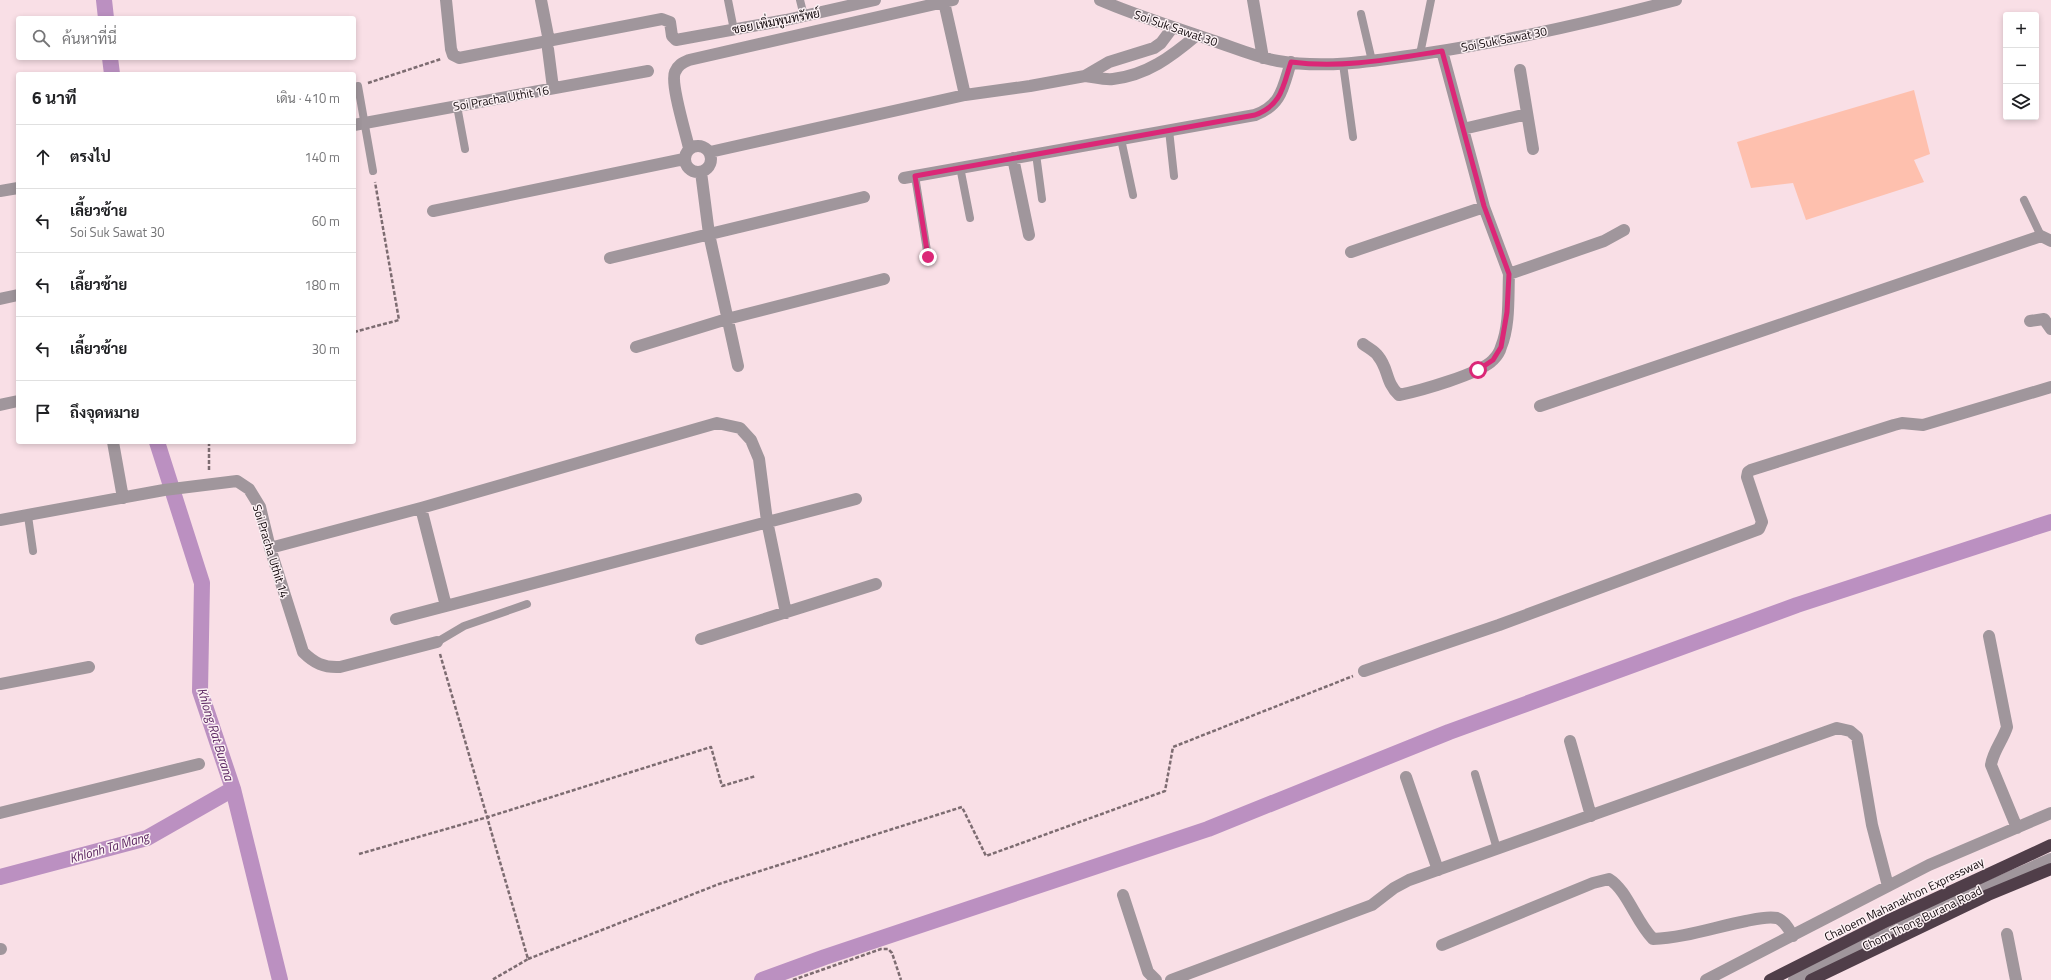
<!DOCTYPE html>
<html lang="th">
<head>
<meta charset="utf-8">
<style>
	body { margin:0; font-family:"Titillium Web",Sarabun,sans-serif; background:#f6f6f6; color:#202124 }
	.controls { position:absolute; right:12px; top:12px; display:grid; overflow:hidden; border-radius:4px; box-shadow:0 2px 6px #0003 }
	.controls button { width:36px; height:36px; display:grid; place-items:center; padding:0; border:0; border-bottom:1px solid #e0e0e0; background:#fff; color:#202124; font:20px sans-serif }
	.stop { position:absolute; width:12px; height:12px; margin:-9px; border:3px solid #db2777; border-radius:50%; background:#fff }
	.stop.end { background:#db2777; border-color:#fff; box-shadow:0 1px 4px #0008 }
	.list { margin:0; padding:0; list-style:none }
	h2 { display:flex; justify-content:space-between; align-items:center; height:52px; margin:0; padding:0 16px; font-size:17px }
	h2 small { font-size:13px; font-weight:400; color:#757577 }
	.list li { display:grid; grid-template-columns:26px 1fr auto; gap:12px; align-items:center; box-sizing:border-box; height:64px; padding:0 16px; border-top:1px solid #e0e0e0 }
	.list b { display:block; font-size:15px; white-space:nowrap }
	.list p { margin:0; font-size:13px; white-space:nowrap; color:#757577 }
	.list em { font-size:13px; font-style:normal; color:#757577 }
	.icon { flex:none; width:22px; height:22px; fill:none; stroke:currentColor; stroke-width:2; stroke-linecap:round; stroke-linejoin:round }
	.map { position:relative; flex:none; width:2051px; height:980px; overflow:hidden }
	.search { position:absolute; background:#fff; box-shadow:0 2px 6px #0003; left:16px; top:16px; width:340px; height:44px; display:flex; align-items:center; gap:10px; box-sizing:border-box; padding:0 14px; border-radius:4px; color:#757577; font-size:15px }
	.panel { position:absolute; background:#fff; box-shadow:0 2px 6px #0003; left:16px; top:72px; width:340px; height:372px; border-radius:4px }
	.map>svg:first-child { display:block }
	.green { fill:#fec0ae }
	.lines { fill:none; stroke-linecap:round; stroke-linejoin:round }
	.canal { stroke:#bb90c1; stroke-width:16 }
	.path { stroke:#7d6c71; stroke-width:2.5; stroke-dasharray:4 2; stroke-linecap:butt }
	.lane { stroke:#a0969c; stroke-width:8 }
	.street { stroke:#a0969c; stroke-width:12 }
	.highway { stroke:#503e49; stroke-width:12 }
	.route { stroke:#db2777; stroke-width:5 }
	.labels { text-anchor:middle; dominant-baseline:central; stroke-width:3; stroke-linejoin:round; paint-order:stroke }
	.street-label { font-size:12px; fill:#130a0d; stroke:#fcf1f4 }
	.water-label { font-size:13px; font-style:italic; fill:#58235f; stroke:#fcf1f4 }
</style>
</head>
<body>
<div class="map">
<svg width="2051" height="980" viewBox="0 0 2051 980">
	<rect width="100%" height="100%" fill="#f9dfe6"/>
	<path class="green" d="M1914,90L1930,154L1914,160L1924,182L1806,220L1793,183L1751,188L1737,142Z"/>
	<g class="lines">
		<path class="canal" d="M104,0L106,18
			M110,58L112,74
			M157,442L202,583L200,691L233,789L280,980
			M0,877L147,838L233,789
			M762,980L825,957L1208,829L1449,732L1797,605L2051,522"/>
		<path class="path" d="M368,83L441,59
			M354,332L399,320L375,182
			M209,442V471
			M440,654L528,959L492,980
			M359,854L488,817L711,747L722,786L756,776
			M528,959L719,884L962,807L986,856L1165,791L1173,747L1353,676
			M793,980L881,949H888L892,953L901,980"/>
		<path class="lane" d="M728,0L734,30
			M800,0L804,16
			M1361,14L1372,61
			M1420,54L1431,0
			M1343,64L1353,137
			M358,86L373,171
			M457,106L465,149
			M1169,130L1174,176
			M1121,139L1133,195
			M1036,154L1042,199
			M960,167L970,218
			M915,176L928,257
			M2024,200L2041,236
			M28,516L33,551
			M437,642L464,626L527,604
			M1475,774L1497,849"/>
		<path class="street" d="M446,0L451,49L453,55L459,58L662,19L670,22L672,36L676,40L786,20L875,0
			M541,0L549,41
			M1100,0C1137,16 1174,27 1211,40C1233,47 1255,57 1278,61C1326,69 1374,61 1422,54C1508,41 1593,22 1676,0
			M1253,0L1263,58
			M944,2L965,95
			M1173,27L1161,43L1154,48L1109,62L1085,76C1094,77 1104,80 1113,79C1147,75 1171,57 1197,35
			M548,49L553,88
			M1442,51L1484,207L1509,274L1604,241L1624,230
			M1520,70L1533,149
			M354,125L648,71
			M1463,129L1527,114
			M685 159a13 13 0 1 1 26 0a13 13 0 1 1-26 0Z
			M689,148C686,134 670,83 675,72C678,65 682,63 689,60L953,0
			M710,152L965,95L1030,86L1085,76
			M1013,158L1029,235
			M701,172L709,234L738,366
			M904,178L1255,115C1282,105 1283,87 1291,62
			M0,191L18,188
			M433,211L684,159
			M1351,252L1484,207
			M610,258L864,197
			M0,299L18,295
			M2030,321L2044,319L2051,329
			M1363,344C1368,348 1375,351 1378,356C1389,369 1385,382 1399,395C1419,391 1480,374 1493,360C1496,357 1500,351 1501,347C1510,325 1508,297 1509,274
			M636,347L727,319L884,279
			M0,405L18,401
			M1540,406L2041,236L2051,241
			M113,442L123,498
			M421,508L446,606
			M0,520L164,490L237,481L249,489L260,507L270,548L303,652C314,663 324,668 340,667L437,642
			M270,548L421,508L717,423L740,428L751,440L759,459L767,521L786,613
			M396,619L856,499
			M1989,636L2007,727C2003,740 1993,751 1991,765L2017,828
			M701,639L876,584
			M1364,671L1499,625L1759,529L1762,522L1747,477L1748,472L1751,470L1894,425L1902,423L1923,425L2051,387
			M0,684L89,667
			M1570,741L1591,816
			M1406,777L1438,870
			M0,813L199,764
			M1123,895L1148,972L1156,980
			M2007,934L2016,980
			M1442,945L1593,883L1609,879C1627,890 1636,922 1653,939C1684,938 1715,927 1746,921C1756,919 1767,916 1777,918C1785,921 1789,930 1793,936
			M0,949H1
			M1171,980L1372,905L1394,888L1409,880L1837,728L1850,731L1857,737L1872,825L1888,886
			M1706,980L1929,865L2051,813
			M1794,980L1951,903L2051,859"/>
		<path class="highway" d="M1770,980L1887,921L2051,845
			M1811,980L1988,895L2051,869"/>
	</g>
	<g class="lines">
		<path class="route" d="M928,257L915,176L1255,115C1282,105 1283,86 1291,62C1341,69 1392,59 1442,51L1484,206L1509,274L1507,312L1501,347L1493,360L1478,370"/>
	</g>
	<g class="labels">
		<g class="street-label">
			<text transform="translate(776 21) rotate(-11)">ซอย เพิ่มพูนทรัพย์</text>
			<text transform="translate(1176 28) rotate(19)">Soi Suk Sawat 30</text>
			<text transform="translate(1504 39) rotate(-11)">Soi Suk Sawat 30</text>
			<text transform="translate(501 98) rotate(-10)">Soi Pracha Uthit 16</text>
			<text transform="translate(271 551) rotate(73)">Soi Pracha Uthit 14</text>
			<text transform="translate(1904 899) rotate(-26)">Chaloem Mahanakhon Expressway</text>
			<text transform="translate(1922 918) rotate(-26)">Chom Thong Burana Road</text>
		</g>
		<g class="water-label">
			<text transform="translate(216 734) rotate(73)">Khlong Rat Burana</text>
			<text transform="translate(109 847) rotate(-16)">Khlonh Ta Mang</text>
		</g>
	</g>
</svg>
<div class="controls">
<button>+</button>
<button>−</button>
<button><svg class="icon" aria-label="layers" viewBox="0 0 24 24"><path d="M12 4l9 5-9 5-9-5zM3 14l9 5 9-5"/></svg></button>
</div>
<div class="stop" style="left:1478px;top:370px"></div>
<div class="stop end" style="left:928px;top:257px"></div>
<div class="search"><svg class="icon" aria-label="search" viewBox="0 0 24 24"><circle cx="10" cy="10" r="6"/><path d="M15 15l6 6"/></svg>ค้นหาที่นี่</div>
<section class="panel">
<h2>6 นาที<small>เดิน · 410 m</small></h2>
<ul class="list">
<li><svg class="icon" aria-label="ahead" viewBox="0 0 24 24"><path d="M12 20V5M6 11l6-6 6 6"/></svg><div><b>ตรงไป</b></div><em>140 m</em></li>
<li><svg class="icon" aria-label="left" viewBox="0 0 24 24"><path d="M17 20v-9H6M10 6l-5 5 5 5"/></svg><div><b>เลี้ยวซ้าย</b><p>Soi Suk Sawat 30</p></div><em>60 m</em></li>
<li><svg class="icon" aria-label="left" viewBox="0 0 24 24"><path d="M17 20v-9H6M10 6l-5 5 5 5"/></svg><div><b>เลี้ยวซ้าย</b></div><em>180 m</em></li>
<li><svg class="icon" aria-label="left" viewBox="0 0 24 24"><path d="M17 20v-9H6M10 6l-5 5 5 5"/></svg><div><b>เลี้ยวซ้าย</b></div><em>30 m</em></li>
<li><svg class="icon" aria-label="arrive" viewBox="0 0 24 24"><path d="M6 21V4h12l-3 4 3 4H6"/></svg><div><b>ถึงจุดหมาย</b></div></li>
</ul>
</section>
</div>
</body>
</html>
